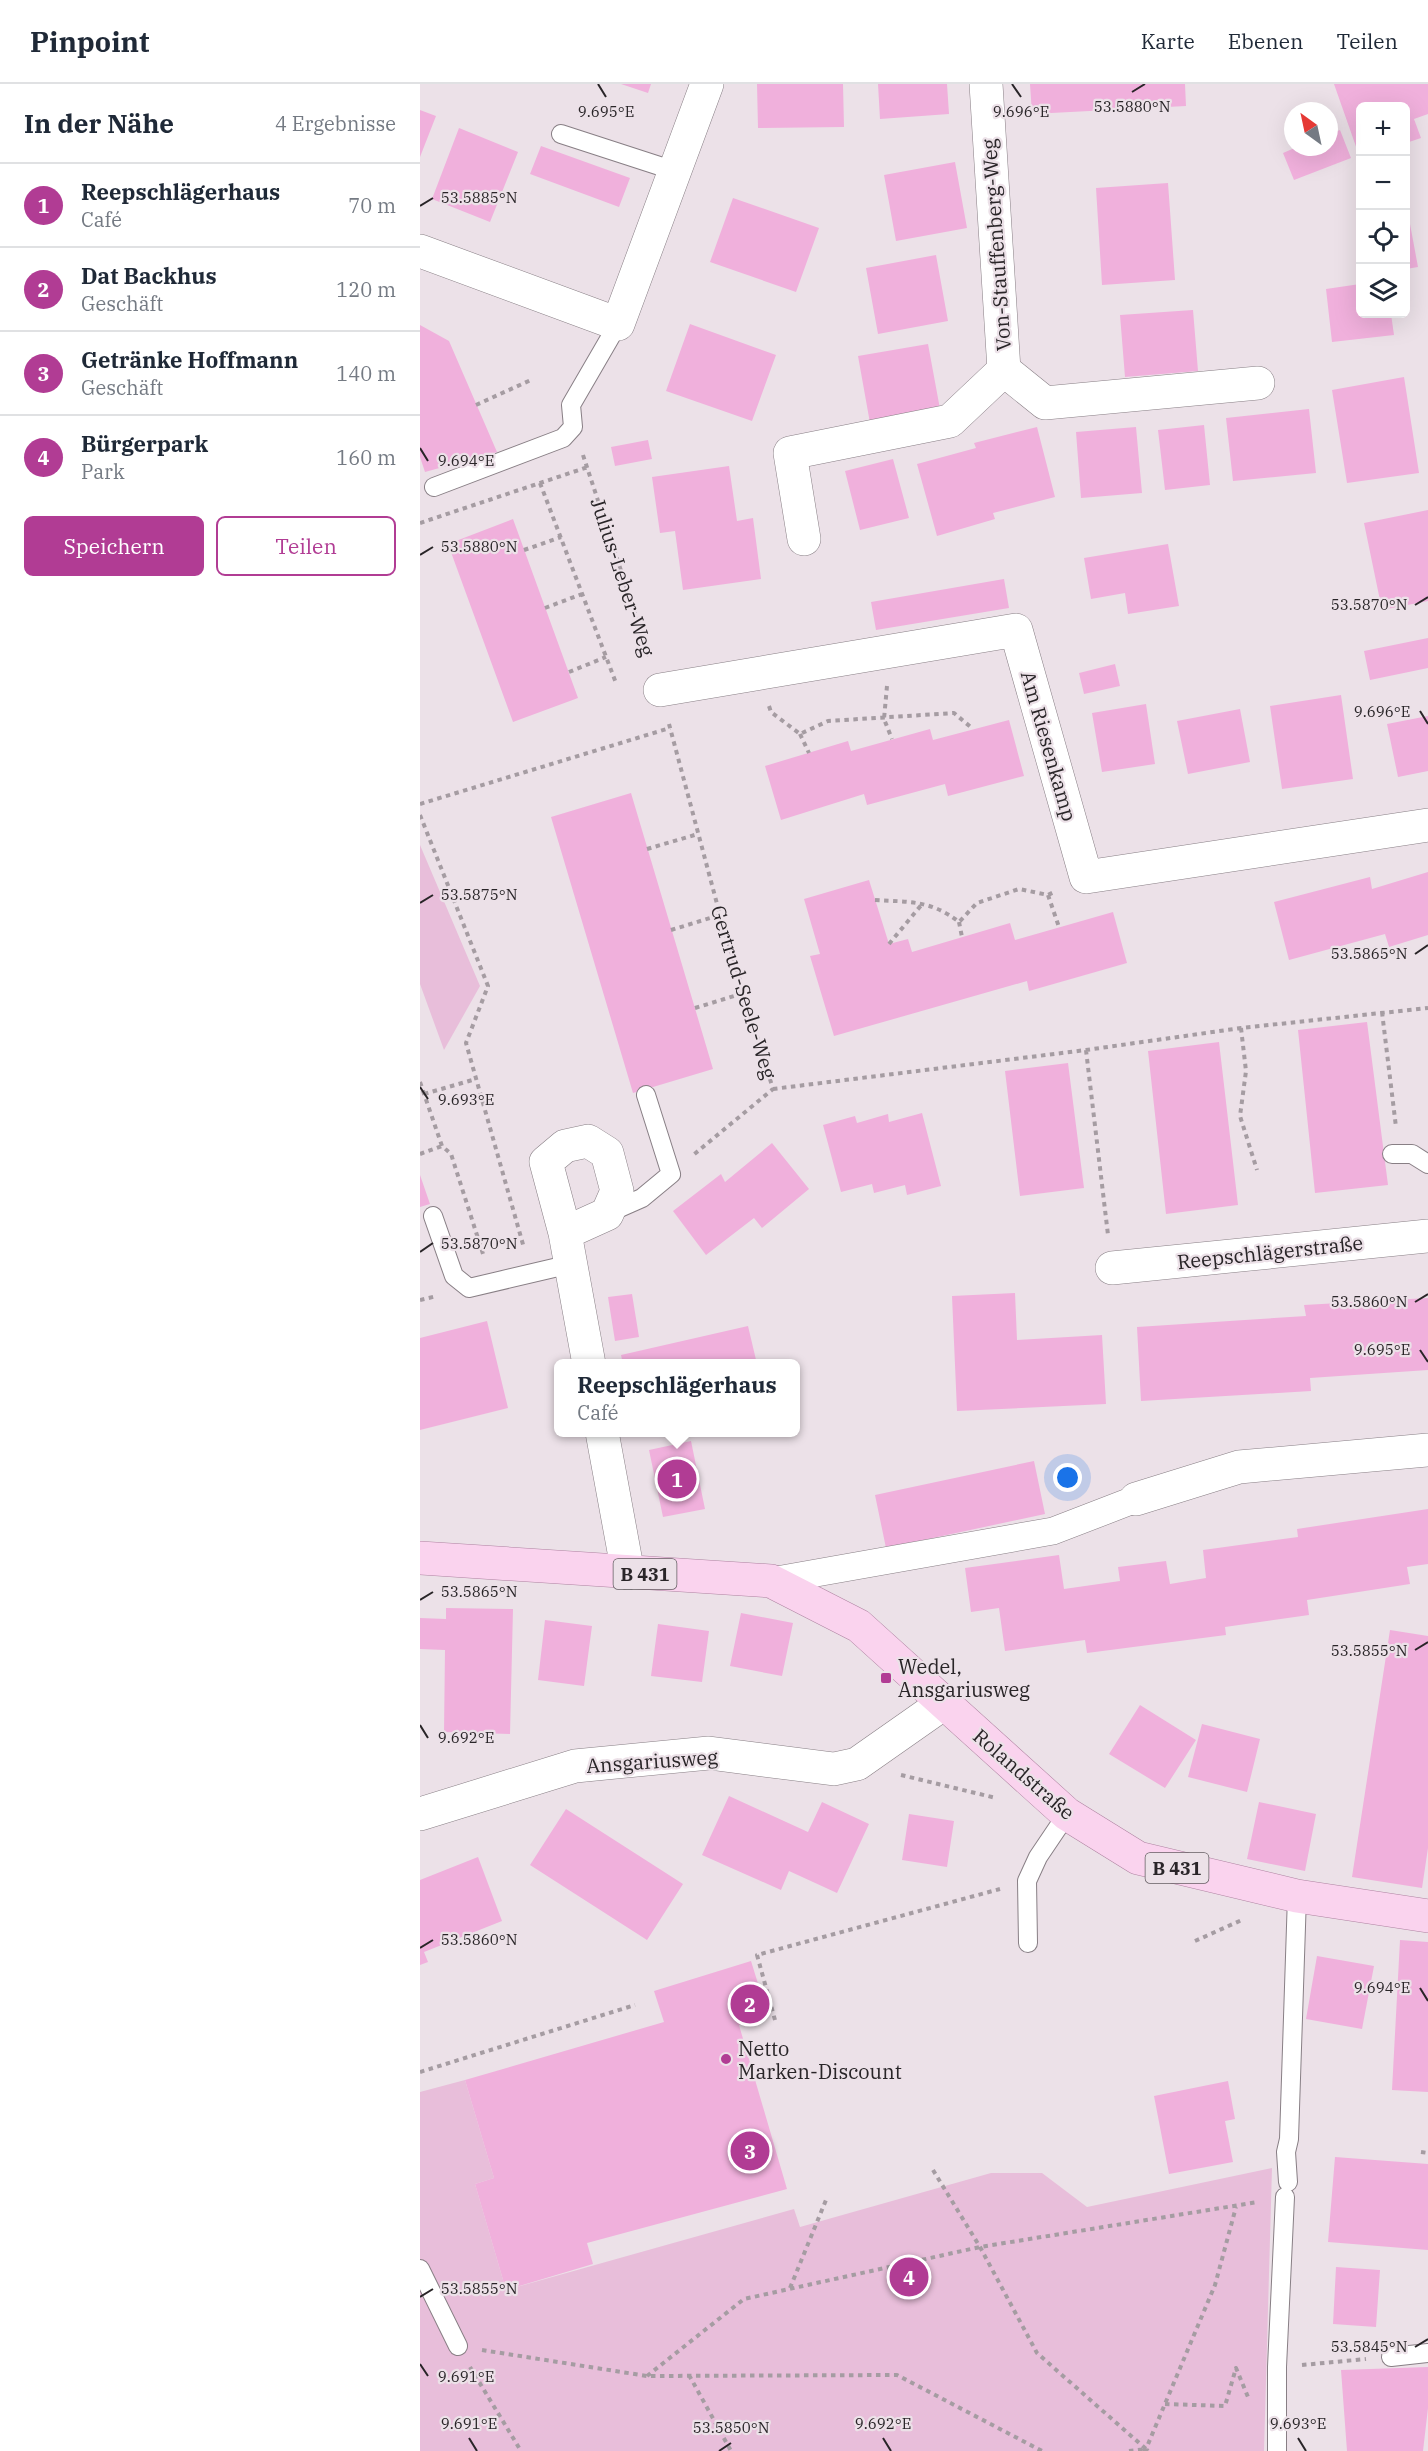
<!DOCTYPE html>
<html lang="de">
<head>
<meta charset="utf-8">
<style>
	body { margin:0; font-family:"IBM Plex Serif",serif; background:#f2f2f3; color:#1f2937 }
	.controls { position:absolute; right:18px; top:18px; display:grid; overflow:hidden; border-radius:9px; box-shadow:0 6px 24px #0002 }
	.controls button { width:54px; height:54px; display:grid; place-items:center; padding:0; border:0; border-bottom:2px solid #e0e1e3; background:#fff; color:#1f2937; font:30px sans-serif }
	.compass { position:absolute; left:864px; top:18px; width:54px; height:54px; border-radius:50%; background:#fff; box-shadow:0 6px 24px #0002; rotate:327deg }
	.you { position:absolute; left:648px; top:1394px; width:21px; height:21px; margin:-15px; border:4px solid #fff; border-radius:50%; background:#1a73e8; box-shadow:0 0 0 9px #1a73e833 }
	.badge { display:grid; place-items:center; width:39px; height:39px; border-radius:50%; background:#b13c94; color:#fff; font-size:20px; font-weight:700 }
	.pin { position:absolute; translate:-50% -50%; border:3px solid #fff; box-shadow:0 2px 6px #0006 }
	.popup { position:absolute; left:134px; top:1275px; width:246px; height:78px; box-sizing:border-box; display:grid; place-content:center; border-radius:9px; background:#fff; filter:drop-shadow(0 2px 4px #0005); font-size:20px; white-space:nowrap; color:#747a83 }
	.popup b { font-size:22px; color:#1f2937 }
	.popup::after { content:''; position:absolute; left:50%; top:100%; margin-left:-12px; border:12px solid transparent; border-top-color:#fff }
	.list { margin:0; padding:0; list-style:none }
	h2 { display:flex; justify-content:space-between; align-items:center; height:78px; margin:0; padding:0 24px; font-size:26px }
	h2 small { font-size:20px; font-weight:400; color:#747a83 }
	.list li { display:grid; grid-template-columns:39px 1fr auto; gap:18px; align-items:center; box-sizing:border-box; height:84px; padding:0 24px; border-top:2px solid #e0e1e3 }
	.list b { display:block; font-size:22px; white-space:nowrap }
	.list p { margin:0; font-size:20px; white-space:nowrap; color:#747a83 }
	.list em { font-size:20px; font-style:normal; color:#747a83 }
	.actions { display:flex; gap:12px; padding:18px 24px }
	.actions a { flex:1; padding:14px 0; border:2px solid #b13c94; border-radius:9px; text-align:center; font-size:21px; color:#b13c94 }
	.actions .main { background:#b13c94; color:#fff }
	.icon { flex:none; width:33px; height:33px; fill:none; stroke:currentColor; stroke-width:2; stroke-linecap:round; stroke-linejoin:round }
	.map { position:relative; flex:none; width:1008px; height:2367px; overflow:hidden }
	header { display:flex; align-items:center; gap:36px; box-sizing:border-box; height:84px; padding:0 30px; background:#fff; border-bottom:2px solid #e0e1e3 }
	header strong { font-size:28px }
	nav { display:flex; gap:33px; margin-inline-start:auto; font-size:21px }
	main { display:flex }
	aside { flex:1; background:#fff }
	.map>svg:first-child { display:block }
	.green { fill:#e8beda }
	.building { fill:#f0b0dc }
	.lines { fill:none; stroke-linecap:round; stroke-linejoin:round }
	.service-casing { stroke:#887f85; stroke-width:20 }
	.pedestrian-casing { stroke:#887f85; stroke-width:28 }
	.minor-casing { stroke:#887f85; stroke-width:34 }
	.primary-casing { stroke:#ae83a1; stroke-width:34 }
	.path { stroke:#a59ca2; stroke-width:4; stroke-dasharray:4.5 4.5; stroke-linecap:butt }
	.service { stroke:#fff; stroke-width:18 }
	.pedestrian { stroke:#fff; stroke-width:27 }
	.minor { stroke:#fff; stroke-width:33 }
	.primary { stroke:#fad3ee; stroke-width:33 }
	.ticks { fill:none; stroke:#292528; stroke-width:2 }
	.poi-dot { fill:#b13c94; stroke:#ece1e8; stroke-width:2 }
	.labels { text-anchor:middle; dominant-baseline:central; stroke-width:4.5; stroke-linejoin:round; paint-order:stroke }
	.shield { fill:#ece1e8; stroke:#645d62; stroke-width:1.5 }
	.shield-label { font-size:18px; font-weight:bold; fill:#292528 }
	.street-label { font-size:20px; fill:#292528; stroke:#ece1e8 }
	.poi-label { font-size:20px; fill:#292528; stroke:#ece1e8; text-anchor:start }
	.ticks-label { font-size:15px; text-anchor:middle; fill:#292528; stroke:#ece1e8; stroke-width:4.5; stroke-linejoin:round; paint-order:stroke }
</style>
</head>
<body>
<header>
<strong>Pinpoint</strong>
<nav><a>Karte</a><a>Ebenen</a><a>Teilen</a></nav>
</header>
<main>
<aside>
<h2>In der Nähe<small>4 Ergebnisse</small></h2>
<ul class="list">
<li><span class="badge">1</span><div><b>Reepschlägerhaus</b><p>Café</p></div><em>70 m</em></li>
<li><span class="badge">2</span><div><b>Dat Backhus</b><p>Geschäft</p></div><em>120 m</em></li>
<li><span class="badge">3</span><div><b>Getränke Hoffmann</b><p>Geschäft</p></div><em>140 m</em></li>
<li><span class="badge">4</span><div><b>Bürgerpark</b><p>Park</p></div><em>160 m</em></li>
</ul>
<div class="actions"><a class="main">Speichern</a><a>Teilen</a></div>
</aside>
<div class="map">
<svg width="1008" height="2367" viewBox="0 0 1008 2367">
	<rect width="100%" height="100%" fill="#ece1e8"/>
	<path class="green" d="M0,761L60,902L24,966L0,900Z
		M45,1996L74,2094L55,2100L86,2206L374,2125L380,2143L571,2089H622L667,2123L852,2084L844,2367H0V2008Z"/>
	<path class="building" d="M201,0H231L228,9Z
		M337,0H423L424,43L338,44Z
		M458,0H527L529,30L460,35Z
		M610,0H765L766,22L612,30Z
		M914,0H1008V30L994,35L1001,54L986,59V22H940V74Z
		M0,26L16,32L0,73Z
		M39,44L98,68L70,138L12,115Z
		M920,46L931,74L874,96L863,69L877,63H909V50Z
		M121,62L210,94L199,123L110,90Z
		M535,78L547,144L476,157L464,91Z
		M748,99L755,196L682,201L676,104Z
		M313,114L399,144L376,208L290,178Z
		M990,140L998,183L986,185V141Z
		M516,171L528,237L458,250L446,184Z
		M940,200V230H971L974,251L912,258L906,205Z
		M773,226L778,287L705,293L700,231Z
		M270,240L356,271L332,337L246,307Z
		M0,241L29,257L77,368L5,388L0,373Z
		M508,260L520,325L450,339L438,272Z
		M984,293L999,389L927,399L912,306Z
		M889,325L896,389L813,397L806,334Z
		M784,341L790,401L745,406L738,346Z
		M617,343L635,413L573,429L575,435L517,452L497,380L556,364L554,359Z
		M716,343L722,409L661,414L656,348Z
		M228,356L232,375L195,382L191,363Z
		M473,375L489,434L440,446L425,387Z
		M309,382L317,437L333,434L341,495L263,506L255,447L240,449L232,393Z
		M1008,426V517L962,526L944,439Z
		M93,435L158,614L93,638L28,460Z
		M748,460L759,522L708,530L705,509L671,515L664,474Z
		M584,495L589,524L456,546L451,518Z
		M1008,554V584L950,596L944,567Z
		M695,580L700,602L664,610L659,589Z
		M921,611L933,695L862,705L850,622Z
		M726,620L735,680L682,688L672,629Z
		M820,625L830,678L768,690L757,637Z
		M1008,632V687L978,693L967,640Z
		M589,636L604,692L528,712L525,700L447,721L444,710L361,736L345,682L428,657L431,667L510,645L513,656Z
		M211,709L293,985L213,1009L131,733Z
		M1008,788V851L969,863L965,850L869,876L854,818L950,793L952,805Z
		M449,796L469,860L488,855L492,868L590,839L595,856L693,828L707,879L609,907L607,897L414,952L390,872L400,870L384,815Z
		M947,938L968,1101L895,1109L878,946Z
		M799,958L818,1121L746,1130L728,967Z
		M648,979L664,1104L600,1112L585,987Z
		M502,1029L521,1102L487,1111L485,1101L454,1109L452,1100L421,1108L403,1041L435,1032L437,1039L468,1030L469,1038Z
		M352,1059L389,1105L342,1144L334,1134L286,1171L253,1127L301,1090L305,1098Z
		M0,1091L10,1120L0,1123Z
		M595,1209L597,1256L682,1251L686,1320L537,1327L532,1212Z
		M212,1210L219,1253L195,1257L188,1213Z
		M1008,1214V1286L890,1294L891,1307L721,1317L717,1243L886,1232L884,1221Z
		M67,1237L88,1324L0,1346V1254Z
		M328,1242L337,1280H203L201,1271Z
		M271,1357L285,1425L243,1433L229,1366Z
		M614,1377L625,1430L466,1464L455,1411Z
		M1008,1425V1480L987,1483L990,1500L887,1516L889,1531L805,1543L806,1551L667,1569L665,1556L585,1567L579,1524L551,1528L545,1484L639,1471L644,1505L700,1497L698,1483L746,1477L750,1500L786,1494L783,1466L878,1453L877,1445Z
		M26,1524L93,1525L90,1650L24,1648L25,1566L0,1565V1534L26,1535Z
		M321,1529L373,1539L362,1592L310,1582Z
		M125,1536L172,1542L164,1602L118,1596Z
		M238,1540L289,1547L282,1598L231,1592Z
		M970,1546L1008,1552V1764L1002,1804L932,1793Z
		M720,1621L776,1656L745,1704L689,1670Z
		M782,1640L840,1655L827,1708L768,1693Z
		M309,1712L388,1748L402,1718L449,1740L417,1809L369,1787L361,1806L282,1771Z
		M839,1718L896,1730L885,1787L827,1775Z
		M146,1725L263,1800L227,1856L110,1781Z
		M489,1730L534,1737L527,1783L482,1776Z
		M58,1773L82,1837L4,1868L8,1878L0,1881V1796Z
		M980,1856L1008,1858V2008L972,2006Z
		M897,1872L954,1882L942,1945L886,1935Z
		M331,1877L348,1932L319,1941L367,2105L167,2159L173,2180L86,2206L55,2100L74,2094L45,1996L244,1938L234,1907Z
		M808,1997L815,2035L805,2037L813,2078L749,2090L734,2012Z
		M915,2073L1008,2080V2166L908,2158Z
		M916,2183L960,2186L956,2243L913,2240Z
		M1008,2283V2324L1003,2367H927L921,2286Z"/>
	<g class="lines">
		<defs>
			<path id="service" d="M141,50L255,87
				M14,403L143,354L153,343L151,321L198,240
				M972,1070H992L1008,1080
				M188,1129L222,1114L251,1090L226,1011
				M13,1132L34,1192L49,1204L151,1180
				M608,1859L607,1797L618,1773L647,1730
				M868,2098L866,2068L869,2055L877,1812
				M0,2185L38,2262
				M971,2273L1008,2269
				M857,2367V2283L865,2113"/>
			<path id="pedestrian" d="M351,1497L633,1447L716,1415"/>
			<path id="minor" d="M566,0L584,286L625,319L838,299
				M0,167L198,240L287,0
				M384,455L370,369L530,337L584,286
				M240,606L596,546L666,793L1008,741
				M145,1149L187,1130L197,1107L187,1069L168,1057L145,1062L126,1078L145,1149L169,1280
				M692,1184L1008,1152
				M182,1348L208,1489
				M716,1415L819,1383L1008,1366
				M0,1730L155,1682L289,1669L414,1685L437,1680L524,1619"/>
			<path id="primary" d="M0,1474L351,1497L439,1542L647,1730L718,1774L877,1812L1008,1832"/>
		</defs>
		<use href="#service" class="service-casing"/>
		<use href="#pedestrian" class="pedestrian-casing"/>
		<use href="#minor" class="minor-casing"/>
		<use href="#primary" class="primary-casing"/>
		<path class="path" d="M56,321L113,295
			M163,371L230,575
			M120,399L196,599
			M0,439L168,383
			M104,466L141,453
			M125,524L162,510
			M149,588L186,573
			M467,602L464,635L472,655
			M349,622L351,628L380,650L408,637L534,629L553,645
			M249,640L300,831L353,1005L272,1072
			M380,650L389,669
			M0,720L250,644
			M0,731L68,902L46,959L104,1164
			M227,765L278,750
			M628,811L639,843
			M455,816C489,818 511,816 539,838L557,819L599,805L628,811L636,807
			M539,838L542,853
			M251,846L300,831
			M469,860L503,819
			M275,924L324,909
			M962,928L976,1043
			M821,944L826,987L820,1032L837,1086
			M666,966L688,1151
			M0,998L22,1062L31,1070L64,1173
			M353,1005L666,966L821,944L1008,924
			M4,1010L56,995
			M0,1070L22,1062
			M0,1216L17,1212
			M481,1691L576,1714
			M775,1857L824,1835
			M355,1936L337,1871L580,1805
			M0,1988L215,1921
			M1001,2068L1008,2069
			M513,2086L560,2163L617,2269L726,2365
			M370,2204L406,2116
			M62,2266L227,2292L477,2291L622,2367
			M882,2281L946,2275
			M50,2283L101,2367
			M269,2291L311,2367
			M227,2292L324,2215L560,2163L838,2118
			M745,2320L805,2322L816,2284L828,2313
			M709,2367L726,2365L728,2367
			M723,2367L726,2365L795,2201L816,2123"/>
		<use href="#service" class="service"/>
		<use href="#pedestrian" class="pedestrian"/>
		<use href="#minor" class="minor"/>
		<use href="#primary" class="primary"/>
	</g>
	<path class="ticks" d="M178,0L186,13M592,0L601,13M712,8L725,0M0,122L13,114M0,364L8,377M0,471L13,463M995,521L1008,513M1000,627L1008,640M0,819L13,811M995,870L1008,861M0,1003L8,1015M0,1168L13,1159M995,1218L1008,1210M1000,1266L1008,1278M0,1516L13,1508M995,1566L1008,1558M0,1641L8,1654M0,1864L13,1856M1000,1904L1008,1917M0,2213L13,2205M995,2263L1008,2255M0,2280L8,2292M49,2354L57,2367M463,2354L471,2367M878,2354L886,2367M299,2367L311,2359"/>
	<g class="poi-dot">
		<rect x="460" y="1588" width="12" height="12" rx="3"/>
		<circle cx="306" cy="1975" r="6"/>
	</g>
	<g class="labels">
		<g class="shield">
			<rect x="193.5" y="1475" width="63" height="30" rx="4.5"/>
			<rect x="725.5" y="1769" width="63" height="30" rx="4.5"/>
		</g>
		<g class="shield-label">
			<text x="225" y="1490">B 431</text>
			<text x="757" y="1784">B 431</text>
		</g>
		<g class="street-label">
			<text transform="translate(576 161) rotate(-94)">Von-Stauffenberg-Weg</text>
			<text transform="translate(203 493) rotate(72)">Julius-Leber-Weg</text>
			<text transform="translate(629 662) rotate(74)">Am Riesenkamp</text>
			<text transform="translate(324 908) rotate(73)">Gertrud-Seele-Weg</text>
			<text transform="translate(850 1168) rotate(-6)">Reepschlägerstraße</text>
			<text transform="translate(232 1677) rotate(-4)">Ansgariusweg</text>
			<text transform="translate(604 1690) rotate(41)">Rolandstraße</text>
		</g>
		<g class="poi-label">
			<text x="478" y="1582">Wedel,<tspan x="478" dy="23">Ansgariusweg</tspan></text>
			<text x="318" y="1964">Netto<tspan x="318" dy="23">Marken-Discount</tspan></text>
		</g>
	</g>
	<g class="ticks-label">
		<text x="712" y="28">53.5880°N</text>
		<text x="186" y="33">9.695°E</text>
		<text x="601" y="33">9.696°E</text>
		<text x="59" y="119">53.5885°N</text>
		<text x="46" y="382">9.694°E</text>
		<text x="59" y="468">53.5880°N</text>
		<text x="949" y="526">53.5870°N</text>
		<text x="962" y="633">9.696°E</text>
		<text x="59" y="816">53.5875°N</text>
		<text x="949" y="875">53.5865°N</text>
		<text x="46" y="1021">9.693°E</text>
		<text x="59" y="1165">53.5870°N</text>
		<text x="949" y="1223">53.5860°N</text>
		<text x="962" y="1271">9.695°E</text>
		<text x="59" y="1513">53.5865°N</text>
		<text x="949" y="1572">53.5855°N</text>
		<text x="46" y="1659">9.692°E</text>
		<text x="59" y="1861">53.5860°N</text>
		<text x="962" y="1909">9.694°E</text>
		<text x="59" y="2210">53.5855°N</text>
		<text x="949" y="2268">53.5845°N</text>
		<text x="46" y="2298">9.691°E</text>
		<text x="49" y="2345">9.691°E</text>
		<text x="463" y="2345">9.692°E</text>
		<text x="878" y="2345">9.693°E</text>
		<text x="311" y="2349">53.5850°N</text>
	</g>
</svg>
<div class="controls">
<button>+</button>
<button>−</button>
<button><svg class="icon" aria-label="locate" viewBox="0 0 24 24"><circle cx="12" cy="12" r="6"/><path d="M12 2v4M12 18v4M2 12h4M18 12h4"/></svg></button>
<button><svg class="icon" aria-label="layers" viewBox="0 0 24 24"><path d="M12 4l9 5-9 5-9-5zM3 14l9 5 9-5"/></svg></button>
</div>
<svg class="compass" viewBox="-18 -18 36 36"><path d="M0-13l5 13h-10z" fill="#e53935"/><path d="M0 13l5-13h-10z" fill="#747a83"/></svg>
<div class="you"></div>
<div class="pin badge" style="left:257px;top:1395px">1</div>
<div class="popup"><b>Reepschlägerhaus</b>Café</div>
<div class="pin badge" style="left:330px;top:1920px">2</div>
<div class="pin badge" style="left:330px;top:2067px">3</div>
<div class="pin badge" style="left:489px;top:2193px">4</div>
</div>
</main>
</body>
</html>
